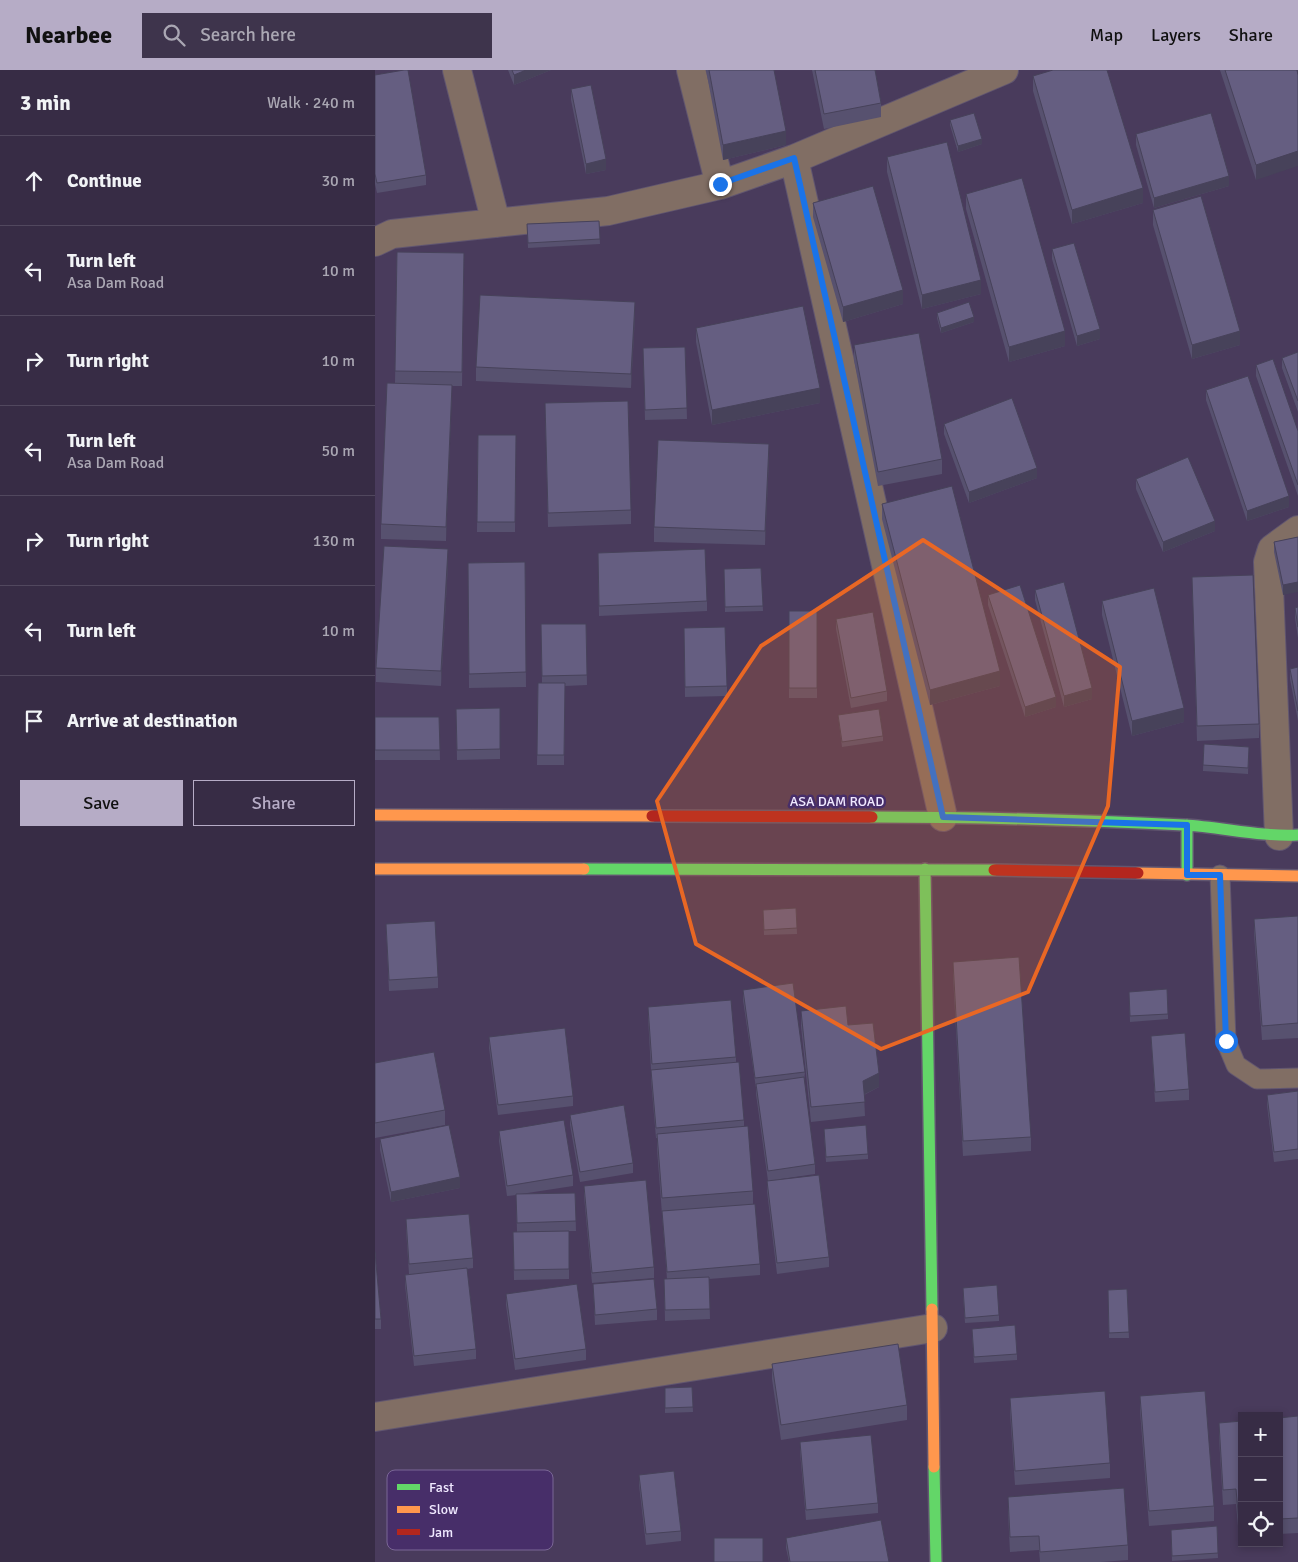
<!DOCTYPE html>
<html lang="en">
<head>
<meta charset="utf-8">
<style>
	body { margin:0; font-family:Signika,sans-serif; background:#3e344c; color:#f1f3f6 }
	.controls { position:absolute; right:15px; bottom:15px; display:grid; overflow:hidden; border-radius:0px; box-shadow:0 2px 8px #0003 }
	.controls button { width:45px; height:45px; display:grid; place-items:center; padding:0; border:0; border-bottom:1px solid #51485e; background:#372c45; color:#f1f3f6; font:25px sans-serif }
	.stop { position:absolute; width:15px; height:15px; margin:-11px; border:4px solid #1a73e8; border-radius:50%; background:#fff }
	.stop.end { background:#1a73e8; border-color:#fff; box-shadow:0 1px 5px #0008 }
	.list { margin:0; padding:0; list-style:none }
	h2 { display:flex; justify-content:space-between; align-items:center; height:65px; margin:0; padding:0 20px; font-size:21px }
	h2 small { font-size:16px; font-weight:400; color:#aaa7b3 }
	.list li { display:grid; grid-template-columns:32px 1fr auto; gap:15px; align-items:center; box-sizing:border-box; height:90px; padding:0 20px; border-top:1px solid #51485e }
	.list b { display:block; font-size:19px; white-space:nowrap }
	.list p { margin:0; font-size:16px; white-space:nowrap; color:#aaa7b3 }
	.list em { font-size:16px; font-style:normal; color:#aaa7b3 }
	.actions { display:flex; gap:10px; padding:15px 20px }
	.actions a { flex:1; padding:11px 0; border:1px solid #b6acc6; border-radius:0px; text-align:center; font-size:18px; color:#b6acc6 }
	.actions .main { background:#b6acc6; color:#111 }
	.icon { flex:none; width:28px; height:28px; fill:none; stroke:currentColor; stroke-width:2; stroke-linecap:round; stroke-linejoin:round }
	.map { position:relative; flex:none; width:923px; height:1492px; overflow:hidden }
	header { display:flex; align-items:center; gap:30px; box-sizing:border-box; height:70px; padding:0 25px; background:#b6acc6; color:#111 }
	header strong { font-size:24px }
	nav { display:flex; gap:28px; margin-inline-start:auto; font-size:18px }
	.search { width:350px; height:45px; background:#3e344c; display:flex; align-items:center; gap:12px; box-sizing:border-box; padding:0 18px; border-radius:0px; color:#aaa7b3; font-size:19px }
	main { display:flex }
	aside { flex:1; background:#372c45 }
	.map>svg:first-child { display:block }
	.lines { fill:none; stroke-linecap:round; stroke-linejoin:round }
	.lane-casing { stroke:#615670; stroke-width:21 }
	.street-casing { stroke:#615670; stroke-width:30 }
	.fast-casing { stroke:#615670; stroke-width:14 }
	.slow-casing { stroke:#615670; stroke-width:14 }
	.jam-casing { stroke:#615670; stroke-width:14 }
	.lane { stroke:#816e64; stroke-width:19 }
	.street { stroke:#816e64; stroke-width:28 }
	.fast { stroke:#63d668; stroke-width:11 }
	.slow { stroke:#ff974d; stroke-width:11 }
	.jam { stroke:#b3261e; stroke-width:11 }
	.wall { fill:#57516f }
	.shaded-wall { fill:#47425a }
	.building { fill:#655e81; stroke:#47425a }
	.route { stroke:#1a73e8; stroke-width:6 }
	.marked { fill:#e96724; fill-opacity:0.2; stroke:#e96724; stroke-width:4; stroke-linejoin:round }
	.labels { text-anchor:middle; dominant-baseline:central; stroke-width:5; stroke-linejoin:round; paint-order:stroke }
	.street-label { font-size:14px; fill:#f0e9ff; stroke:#472e69 }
	.key { fill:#472e69; stroke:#7a6696; stroke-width:1 }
	.key-label { font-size:14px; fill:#f0e9ff }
</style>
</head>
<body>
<header>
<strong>Nearbee</strong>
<div class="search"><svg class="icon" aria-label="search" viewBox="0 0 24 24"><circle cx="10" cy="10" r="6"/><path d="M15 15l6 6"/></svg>Search here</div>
<nav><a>Map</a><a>Layers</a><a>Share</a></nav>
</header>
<main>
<aside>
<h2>3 min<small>Walk · 240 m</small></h2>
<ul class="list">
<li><svg class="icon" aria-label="ahead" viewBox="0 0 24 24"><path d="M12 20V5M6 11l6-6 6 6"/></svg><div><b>Continue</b></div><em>30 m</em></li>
<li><svg class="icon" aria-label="left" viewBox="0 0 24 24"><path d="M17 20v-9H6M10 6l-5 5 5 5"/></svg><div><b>Turn left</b><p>Asa Dam Road</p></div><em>10 m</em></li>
<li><svg class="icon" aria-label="right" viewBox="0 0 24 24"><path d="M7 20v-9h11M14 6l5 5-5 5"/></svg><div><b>Turn right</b></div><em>10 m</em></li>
<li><svg class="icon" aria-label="left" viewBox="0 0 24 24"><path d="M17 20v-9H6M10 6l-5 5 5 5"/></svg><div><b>Turn left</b><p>Asa Dam Road</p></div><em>50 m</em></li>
<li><svg class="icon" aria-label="right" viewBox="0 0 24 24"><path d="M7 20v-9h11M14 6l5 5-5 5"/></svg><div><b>Turn right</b></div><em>130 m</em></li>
<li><svg class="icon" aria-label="left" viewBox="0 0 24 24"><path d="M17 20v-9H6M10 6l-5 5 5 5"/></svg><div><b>Turn left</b></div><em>10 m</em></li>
<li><svg class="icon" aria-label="arrive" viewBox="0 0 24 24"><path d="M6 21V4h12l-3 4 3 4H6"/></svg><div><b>Arrive at destination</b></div></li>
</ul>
<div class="actions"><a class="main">Save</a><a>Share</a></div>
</aside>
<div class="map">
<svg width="923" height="1492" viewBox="0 0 923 1492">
	<rect width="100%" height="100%" fill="#493b5c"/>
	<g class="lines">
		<defs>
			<path id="lane" d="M845,805L851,971L861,995L882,1009L923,1008"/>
			<path id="street" d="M82,0L121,153
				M316,0L345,115
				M419,89L568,747
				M0,172L17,164L233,141L345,115L419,89L629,0
				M904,766L893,492L897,479L923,460
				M0,1347L558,1258"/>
			<path id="fast" d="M497,747C601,747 705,750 809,755C847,757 885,767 923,765
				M812,755V805
				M209,799L619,800
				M550,799L557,1239
				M559,1397L561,1492"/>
			<path id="slow" d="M0,745L277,746
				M0,799H209
				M763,803L923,806
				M557,1239L559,1397"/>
			<path id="jam" d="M277,746L497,747
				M619,800L763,803"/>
		</defs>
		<use href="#lane" class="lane-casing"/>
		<use href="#street" class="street-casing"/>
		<use href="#fast" class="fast-casing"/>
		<use href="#slow" class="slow-casing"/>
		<use href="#jam" class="jam-casing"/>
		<use href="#lane" class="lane"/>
		<use href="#street" class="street"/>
		<use href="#fast" class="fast"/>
		<use href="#slow" class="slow"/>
		<use href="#jam" class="jam"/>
	</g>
	<path class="wall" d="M133,0H176L139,15Z
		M331,0H399L411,75L348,90Z
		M437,0H500L506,33V47L449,59Z
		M845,0H922L881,110Z
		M0,5L51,105V115L2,123L0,114Z
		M658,6L768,133L697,154L658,21Z
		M196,19L231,100L211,104L196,30Z
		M575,50L607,74L583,82L575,55Z
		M761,64L854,116L779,138L761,75Z
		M512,87L606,224L547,239L512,102Z
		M591,124L690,276L634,292L591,139Z
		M438,133L528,234L468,252L438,147Z
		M778,140L865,275L817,289L778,155Z
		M224,151L225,174L153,178L152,154Z
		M677,179L725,269L702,276L677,189Z
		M22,182L89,183L87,316H77L71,471L6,469V454L20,313Z
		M562,243L599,252L566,263L562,248Z
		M260,246L256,318L101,311V297Z
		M321,258L445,333L337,355L321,272Z
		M479,275L567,389V404L503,416L479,290Z
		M310,277L312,349L270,350L268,278Z
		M923,282V342L907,298V288Z
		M881,295L923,361V426L881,306Z
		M831,320L914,437L872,451L831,330Z
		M170,333L256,440V454L173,457Z
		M569,354L662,408L594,433L569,364Z
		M103,365H141L140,462H102Z
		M394,388L390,475L279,472V457Z
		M761,409L840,461L788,482L761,419Z
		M507,434L625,616L555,635L507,449Z
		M923,467L908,525L899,482V472Z
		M223,483L332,531V541L224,546Z
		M150,492L151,617L94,618L93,493Z
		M73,494L66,616L1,612V598Z
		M386,498L388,541L350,542L349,499Z
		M817,507L884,654V668L822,671Z
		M660,520L717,629L689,637L660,530Z
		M613,525L681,637L650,647L613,535Z
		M727,531L809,652L757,666L727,545Z
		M923,537V568L920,548V538Z
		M414,541H442V628H414Z
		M461,549L512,621V631L476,638L461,559Z
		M166,554H211L212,615L190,616L189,695H162L163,613H167Z
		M309,558L352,616V626L310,627Z
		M923,597V651L915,609V599Z
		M125,638V689L82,690L81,639Z
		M463,645L508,666V671L467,677Z
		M0,647H64L65,690H0Z
		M829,674L874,677L873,704L828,701Z
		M421,838L422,864L389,865L388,840Z
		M923,846V968L887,970L879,864V849Z
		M11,854L63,907V918L14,921Z
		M578,892L656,1067V1081L588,1086L578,906Z
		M368,920L430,1002L429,1012L440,1094V1104L406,1109L454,1187V1197L402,1204L392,1121L393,1111L381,1024V1018L368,930Z
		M754,922L793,944V949L755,952Z
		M273,937L361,987V993L369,1050V1056L378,1121V1134L385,1194V1205L334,1209L335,1249L290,1251L289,1209H292L282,1079V1068H281L276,1010V1000L273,947Z
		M426,941L473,955L504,1017L489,1025L490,1046L436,1052L426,956Z
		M776,966L814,1019V1030L780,1032Z
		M114,967L198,1026V1036L123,1045L114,978Z
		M0,993L70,1040V1055L0,1068Z
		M923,1021V1089L899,1092L892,1035V1025Z
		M195,1045L258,1093V1103L205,1112L195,1055Z
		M124,1061L198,1105V1116L146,1124L200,1123L201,1161H194V1209L139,1210L138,1162H142L141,1125L132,1126L124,1071Z
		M449,1064L493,1084V1089L451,1092Z
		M5,1069L85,1118L16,1132L5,1080Z
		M209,1116L279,1197V1208L217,1213L209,1126Z
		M31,1149L98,1188V1198L92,1199L101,1279V1289L39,1296L30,1215V1205L34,1204L31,1159Z
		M0,1182L6,1249V1259H0Z
		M218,1214L282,1239V1250L220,1255Z
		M752,1219L754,1268H734L733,1220Z
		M131,1224L211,1279V1290L140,1300L131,1235Z
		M588,1224L624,1245V1251L590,1253Z
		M597,1264L642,1284V1290L599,1293Z
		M397,1294L532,1335V1350L406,1370L397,1309Z
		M317,1317L318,1342L290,1343V1318Z
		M765,1326L839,1436V1451L774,1456L765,1341Z
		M635,1328L735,1393V1408L640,1415L635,1343Z
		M923,1346V1463L904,1464V1348Z
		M867,1351V1467H864L861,1434L848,1435L844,1367V1353Z
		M425,1372L503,1433V1443L431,1450L425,1382Z
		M264,1405L306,1461V1471L271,1475L264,1415Z
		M633,1427L753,1475V1490L726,1492H665L664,1480L635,1482L633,1442Z
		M842,1456L843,1488L797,1491L796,1460Z
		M411,1468L514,1492H414L411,1478Z"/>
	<path class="shaded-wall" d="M151,0H176L139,15V5Z
		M411,61V75L348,90V75Z
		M607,69V74L583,82V76Z
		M923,81V96L881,110V95Z
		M231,89V100L211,104V94Z
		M854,106V116L779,138V128Z
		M768,118V133L697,154V140Z
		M606,210V224L547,239V225Z
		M528,220V234L468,252V237Z
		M260,232V246L256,318V304Z
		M599,247V252L566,263V258Z
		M725,259V269L702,276V266Z
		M690,261V276L634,292V277Z
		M865,261V275L817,289V275Z
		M77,315V329L71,471V457Z
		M445,318V333L337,355V340Z
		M394,374V388L390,475V461Z
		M662,398V408L594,433V422Z
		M914,426V437L872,451V441Z
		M840,451V461L788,482V472Z
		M73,479V494L66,616V601Z
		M923,512V522L908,525V515Z
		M625,601V616L555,635V620Z
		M717,618V629L689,637V626Z
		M681,627V637L650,647V637Z
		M809,638V652L757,666V651Z
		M504,1003V1017L488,1025V1011Z
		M85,1107V1118L16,1132V1122Z"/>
	<path class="building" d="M29,0H33L51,105L2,113L0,104V5Z
		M137,0H151L139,5Z
		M334,0H399L411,61L348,75Z
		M440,0H500L506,33L449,44Z
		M678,0H732L768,118L697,140L658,6Z
		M850,0H922L923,5V81L881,95Z
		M216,15L231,89L211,94L196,19Z
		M599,43L607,69L583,76L575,50Z
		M836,43L854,106L779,128L761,64Z
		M572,72L606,210L547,225L512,87Z
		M647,108L690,261L634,277L591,124Z
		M498,116L528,220L468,237L438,133Z
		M826,126L865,261L817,275L778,140Z
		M224,151L225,169L153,173L152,154Z
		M699,173L725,259L702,266L677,179Z
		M22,182L89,183L87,302L20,301Z
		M105,225L260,232L256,304L101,297Z
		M594,232L599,247L566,258L562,243Z
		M428,236L445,318L337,340L321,258Z
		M544,263L567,389L503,402L479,275Z
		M310,277L312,338L270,340L268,278Z
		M923,282V331L907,288Z
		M898,289L923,361V415L881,295Z
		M873,306L914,426L872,441L831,320Z
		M12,313L77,315L71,457L6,454Z
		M637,328L662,398L594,422L569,354Z
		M253,331L256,440L173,443L170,333Z
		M103,365H141L140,452H102Z
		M283,370L394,374L390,461L279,457Z
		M813,387L840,451L788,472L761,409Z
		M577,416L625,601L555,620L507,434Z
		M923,467V512L908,515L899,472Z
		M9,476L73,479L66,601L1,598Z
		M330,479L332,531L224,536L223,483Z
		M150,492L151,602L94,604L93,493Z
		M386,498L388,536L350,537L349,499Z
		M878,505L884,654L822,656L817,507Z
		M689,512L717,618L689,626L660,520Z
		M645,515L681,627L650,637L613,525Z
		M779,518L809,638L757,651L727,531Z
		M923,537V557L920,538Z
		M414,541H442V618H414Z
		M498,542L512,621L476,628L461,549Z
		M166,554H211L212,605L167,606Z
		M350,557L352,616L310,617L309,558Z
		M923,597V641L915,599Z
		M163,613H190L189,685H162Z
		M125,638V679L82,680L81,639Z
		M504,639L508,666L467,672L463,645Z
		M0,647H64L65,680H0Z
		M829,674L874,677L873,698L828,695Z
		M421,838L422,858L389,860L388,840Z
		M923,846V953L887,956L879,849Z
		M60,851L63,907L14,910L11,854Z
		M644,887L656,1067L588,1071L578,892Z
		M418,913L430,1002L380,1008L368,920Z
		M792,919L793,944L755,946L754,922Z
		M356,930L361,987L277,994L273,937Z
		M471,936L473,955L498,953L504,1003L488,1011L490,1032L436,1037L426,941Z
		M190,958L198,1026L123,1035L114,967Z
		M810,963L814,1019L780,1022L776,966Z
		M59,982L70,1040L0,1053V993Z
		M364,992L369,1050L281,1058L276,1000Z
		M429,1007L440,1094L393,1101L381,1014Z
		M923,1021V1079L899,1082L892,1025Z
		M249,1035L258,1093L205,1102L195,1045Z
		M189,1050L198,1105L132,1116L124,1061Z
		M74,1055L85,1107L16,1122L5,1069Z
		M491,1055L493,1084L451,1087L449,1059Z
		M373,1056L378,1121L287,1128L282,1064Z
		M444,1105L454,1187L402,1193L392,1111Z
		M271,1110L279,1197L217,1203L209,1116Z
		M200,1123L201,1151L142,1153L141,1124Z
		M380,1134L385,1194L292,1202L287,1141Z
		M94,1144L98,1188L34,1194L31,1149Z
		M194,1161V1199L139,1200L138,1162Z
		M0,1182L6,1249H0Z
		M92,1198L101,1279L39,1286L30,1205Z
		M334,1207L335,1239L290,1240L289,1209Z
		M279,1209L282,1239L220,1245L218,1214Z
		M202,1214L211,1279L140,1289L131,1224Z
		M622,1215L624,1245L590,1248L588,1218Z
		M752,1219L754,1262L734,1263L733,1220Z
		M640,1255L642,1284L599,1287L597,1259Z
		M523,1274L532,1335L406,1355L397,1294Z
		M317,1317L318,1337L290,1338V1318Z
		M730,1321L735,1393L640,1401L635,1328Z
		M830,1321L839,1436L774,1441L765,1326Z
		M923,1346V1448L904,1449V1348Z
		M867,1351V1452L864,1453L861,1419L848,1420L844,1353Z
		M496,1365L503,1433L431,1440L425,1372Z
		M299,1401L306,1461L271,1464L264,1405Z
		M749,1418L753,1475L665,1482L664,1466L635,1467L633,1427Z
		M506,1450L514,1492H415L411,1468Z
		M842,1456L843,1483L797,1486L796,1460Z
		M339,1468H388V1492H339Z"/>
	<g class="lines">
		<path class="route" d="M345,114L419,88L568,747L812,755V805H845L851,971"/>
	</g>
	<path class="marked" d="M548,470L745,597L733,736L653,922L506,979L321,874L282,731L386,576Z"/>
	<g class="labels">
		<g class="street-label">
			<text x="462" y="731">ASA DAM ROAD</text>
		</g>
	</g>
	<rect x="12" y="1400" width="166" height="80" rx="8" class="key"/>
	<rect x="22" y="1414" width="23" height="6" fill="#63d668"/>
	<rect x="22" y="1436" width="23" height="7" fill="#ff974d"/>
	<rect x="22" y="1459" width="23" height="6" fill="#b3261e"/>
	<g class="key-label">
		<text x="54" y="1422">Fast</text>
		<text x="54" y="1444">Slow</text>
		<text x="54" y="1467">Jam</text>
	</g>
</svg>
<div class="controls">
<button>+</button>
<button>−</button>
<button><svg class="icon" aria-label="locate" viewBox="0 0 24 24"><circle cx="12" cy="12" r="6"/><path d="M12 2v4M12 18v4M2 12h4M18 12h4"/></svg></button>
</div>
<div class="stop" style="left:851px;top:971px"></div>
<div class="stop end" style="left:345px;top:114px"></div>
</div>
</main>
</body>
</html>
